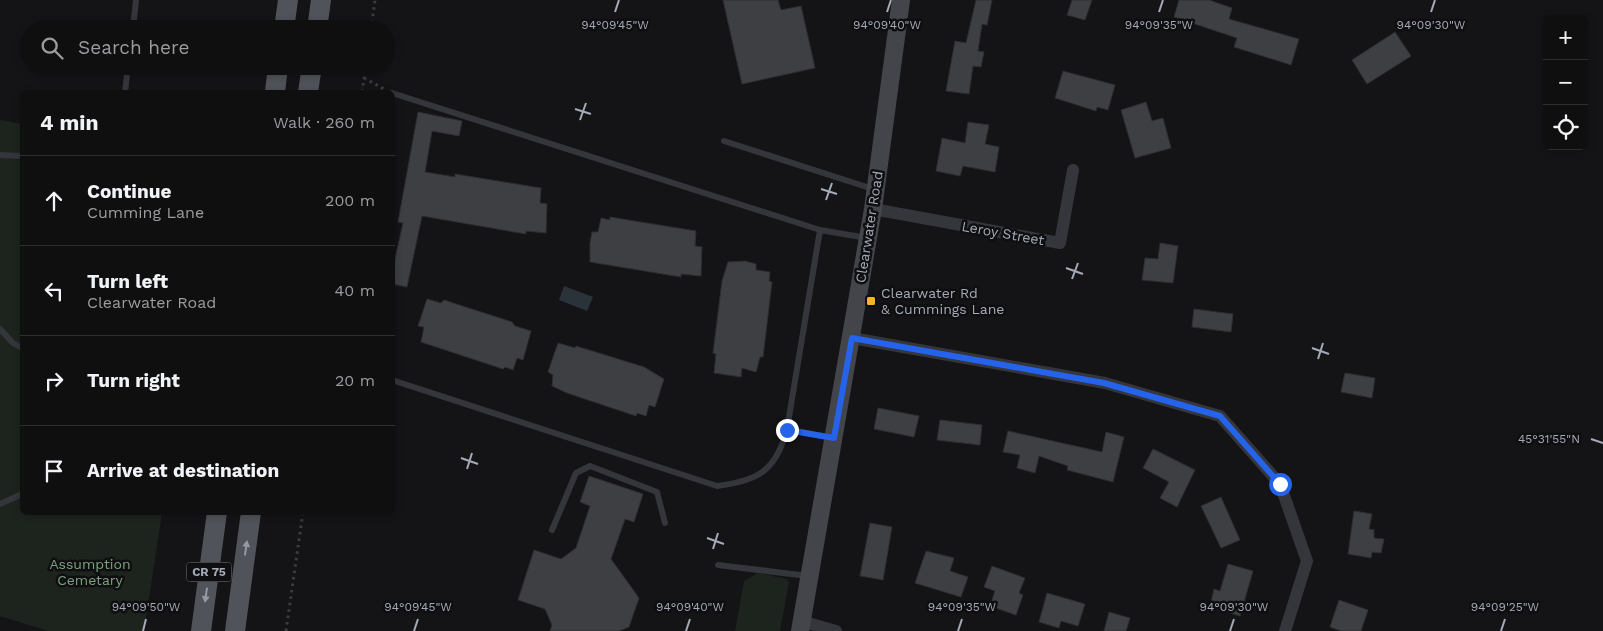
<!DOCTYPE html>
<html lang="en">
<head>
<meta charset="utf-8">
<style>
	body { margin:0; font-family:"Work Sans",sans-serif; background:#181819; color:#f1f3f6 }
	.controls { position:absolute; right:15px; top:15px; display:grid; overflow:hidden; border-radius:8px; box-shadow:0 2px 8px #0003 }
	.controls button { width:45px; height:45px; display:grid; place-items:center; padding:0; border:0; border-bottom:1px solid #2f2f30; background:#0f0f10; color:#f1f3f6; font:25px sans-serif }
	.stop { position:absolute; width:15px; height:15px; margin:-11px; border:4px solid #2563eb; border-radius:50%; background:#fff }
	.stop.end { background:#2563eb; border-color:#fff; box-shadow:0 1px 5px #0008 }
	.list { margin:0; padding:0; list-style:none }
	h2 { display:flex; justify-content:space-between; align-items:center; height:65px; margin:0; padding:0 20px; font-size:21px }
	h2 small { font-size:16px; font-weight:400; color:#9b9c9f }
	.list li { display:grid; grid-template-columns:32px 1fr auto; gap:15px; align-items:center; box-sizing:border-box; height:90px; padding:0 20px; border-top:1px solid #2f2f30 }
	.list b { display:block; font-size:19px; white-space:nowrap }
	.list p { margin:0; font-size:16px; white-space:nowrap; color:#9b9c9f }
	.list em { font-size:16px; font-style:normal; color:#9b9c9f }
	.icon { flex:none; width:28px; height:28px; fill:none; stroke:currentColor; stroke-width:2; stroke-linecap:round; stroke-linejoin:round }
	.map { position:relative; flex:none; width:1603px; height:631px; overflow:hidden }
	.search { position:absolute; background:#0f0f10; box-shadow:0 2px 8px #0003; left:20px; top:20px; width:375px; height:55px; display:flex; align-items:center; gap:12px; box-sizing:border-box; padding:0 18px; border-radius:28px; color:#9b9c9f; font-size:19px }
	.panel { position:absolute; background:#0f0f10; box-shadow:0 2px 8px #0003; left:20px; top:90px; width:375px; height:425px; border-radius:8px }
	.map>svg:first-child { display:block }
	.green { fill:#1c241d }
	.water { fill:#2a333a }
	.building { fill:#3e3f43; stroke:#2e2e32 }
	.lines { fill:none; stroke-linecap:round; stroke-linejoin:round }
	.path { stroke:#3b3d42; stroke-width:3; stroke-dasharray:2.5 4; stroke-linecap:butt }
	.lane { stroke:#35363b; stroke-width:6 }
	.street { stroke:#35363b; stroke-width:12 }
	.secondary { stroke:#43454b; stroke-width:18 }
	.primary { stroke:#51535a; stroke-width:20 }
	.oneway { fill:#9499a4 }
	.route { stroke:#2563eb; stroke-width:6 }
	.ticks { fill:none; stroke:#a5aab7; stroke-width:2 }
	.poi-dot { fill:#f7b42b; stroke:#0f0f11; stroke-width:2 }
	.labels { text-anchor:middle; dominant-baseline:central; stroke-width:5; stroke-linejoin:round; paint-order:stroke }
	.shield { fill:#0f0f11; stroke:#787c85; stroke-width:1 }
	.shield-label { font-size:12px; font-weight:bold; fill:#a5aab7 }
	.street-label { font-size:14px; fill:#a5aab7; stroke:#0f0f11 }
	.poi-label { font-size:14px; fill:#a5aab7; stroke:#0f0f11; text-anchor:start }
	.park-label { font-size:14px; fill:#7ca27e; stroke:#0f0f11 }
	.ticks-label { font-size:12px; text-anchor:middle; fill:#a5aab7; stroke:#0f0f11; stroke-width:5; stroke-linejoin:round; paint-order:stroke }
</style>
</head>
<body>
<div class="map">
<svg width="1603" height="631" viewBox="0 0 1603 631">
	<rect width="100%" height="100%" fill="#141416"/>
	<path class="green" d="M0,120L22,124V512L162,513L144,631H48L0,616Z
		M758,573L787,579L789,582L780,631H735L744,581Z"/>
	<path class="water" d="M564,286L593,297L587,311L559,300Z"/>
	<path class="building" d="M723,0H778L781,10L801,6L815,68L742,84Z
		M976,0H992L987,25L982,24L978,51L984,52L981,67L973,66L969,94L946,91L955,41L966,43Z
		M1072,0H1092L1085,20L1067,15Z
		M1179,0H1209L1232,8L1229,19L1299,39L1291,65L1234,47L1237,38L1174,17Z
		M1395,32L1411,56L1367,84L1352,60Z
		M1063,71L1115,85L1108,110L1097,107L1096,111L1055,98Z
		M1146,102L1152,121L1163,118L1171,148L1135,158L1121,110Z
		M418,112L462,121L459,136L432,131L425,172L455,177V174L541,188L540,203L547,204L546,233L526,231V234L422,216L407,287L392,284V272L403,223L398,222Z
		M968,122L989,125L985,144L999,147L995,172L963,166L960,176L936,171L942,138L965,143Z
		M610,217L696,231L695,246L702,247L701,276L681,274V277L590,262V243L592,232H598L601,218L610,220Z
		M1160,243L1178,246L1173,283L1142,280L1145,258L1158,259Z
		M745,261L756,264V270L770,272L769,281L772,282L763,357H760L756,372L742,368L741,377L714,373L716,354L713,353L722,281L728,262Z
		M427,299L441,303L444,300L512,322L515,326L531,331L523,360L517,358L513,370L505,367L503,369L421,342L424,327L418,326Z
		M1194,309L1233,314L1231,332L1192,327Z
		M558,343L575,348L576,346L644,367L664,379L655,407L649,405L646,416L637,413L636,416L567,393L552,386L553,375L548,372Z
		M1345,373L1375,378L1372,398L1341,392Z
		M878,408L919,416L914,437L874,429Z
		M940,420L982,425L980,445L937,440Z
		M1008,431L1102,452L1106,432L1124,437L1113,482L1067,470L1068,466L1039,456L1035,473L1017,468L1020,455L1003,452Z
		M1153,449L1195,470L1177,507L1160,498L1169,482L1143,468Z
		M589,476L643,494L634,522L625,519L611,559L639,598L629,627L619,631H550L552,625L545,609L518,600L534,550L561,559L576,548L590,506L580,502Z
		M1221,497L1240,540L1221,548L1201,506Z
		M1354,511L1372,514L1369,529L1374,530V538L1384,539L1381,553L1372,552L1371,558L1348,554Z
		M870,523L892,527L883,580L860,576Z
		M926,551L954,558L950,571L968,577L961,597L915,583Z
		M1228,564L1253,571L1240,616L1210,607L1214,589L1220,591Z
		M992,566L1025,578L1019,593L1023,595L1016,615L990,606L995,591L984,587Z
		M1047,593L1085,604L1078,626L1061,621L1059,628L1039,622Z
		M1339,600L1368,610L1361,631H1341L1330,627Z
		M1109,612L1130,618L1126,631H1104Z"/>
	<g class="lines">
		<path class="path" d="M371,29L375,0
			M364,78L384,89
			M362,92L366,66
			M286,631L303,512"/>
		<path class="lane" d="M133,29L136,0
			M125,92L128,66
			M392,93L820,230L867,238
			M724,141L873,189
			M0,155L22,156
			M0,329L13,343L22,348
			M392,380L717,486C758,481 776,471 787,429L820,230
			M787,429L832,438
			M0,504L22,494
			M552,530L576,473L590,466L657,492L665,523
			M718,565L808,576"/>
		<path class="street" d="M873,209L1060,243L1073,170
			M852,338L1105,383L1220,416L1280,484L1307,561L1285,631
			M801,621L836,631"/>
		<path class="secondary" d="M800,631L873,209L901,0"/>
		<path class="primary" d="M284,29L288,0
			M317,29L321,0
			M275,92L278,66
			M308,92L312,66
			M201,631L217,512
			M235,631L251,512"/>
	</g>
	<defs><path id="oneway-solid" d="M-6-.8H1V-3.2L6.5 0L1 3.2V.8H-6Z" transform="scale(1.25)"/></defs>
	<g class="oneway">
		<use href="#oneway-solid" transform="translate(246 548) rotate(-82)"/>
		<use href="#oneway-solid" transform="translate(206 595) rotate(98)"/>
	</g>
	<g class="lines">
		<path class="route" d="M787,430L834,438L852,338L1104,383L1220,416L1280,484"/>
	</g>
	<path class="ticks" d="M615,12L619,0M887,12L891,0M1159,12L1163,0M1431,12L1435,0M575,109L591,114M580,120L586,103M821,189L837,194M826,200L832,183M1066,268L1083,274M1072,279L1078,263M1312,348L1329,354M1318,359L1323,343M1591,439L1603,443M461,458L478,464M467,469L472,453M707,538L724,544M713,549L718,533M143,631L146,619M414,631L418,619M686,631L690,619M958,631L962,619M1230,631L1234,619M1501,631L1505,619"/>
	<rect class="poi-dot" x="866" y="296" width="10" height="10" rx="2.5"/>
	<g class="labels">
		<rect class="shield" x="186.5" y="562.5" width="45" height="19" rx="4"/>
		<g class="shield-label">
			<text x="209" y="572">CR 75</text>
		</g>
		<g class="street-label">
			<text transform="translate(869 227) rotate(-81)">Clearwater Road</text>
			<text transform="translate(1003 233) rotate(10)">Leroy Street</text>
		</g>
		<g class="poi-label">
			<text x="881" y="293">Clearwater Rd<tspan x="881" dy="16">&amp; Cummings Lane</tspan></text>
		</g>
		<g class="park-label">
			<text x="90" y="564">Assumption<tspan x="90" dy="16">Cemetary</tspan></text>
		</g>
	</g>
	<g class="ticks-label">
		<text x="615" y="29">94°09'45"W</text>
		<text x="887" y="29">94°09'40"W</text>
		<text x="1159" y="29">94°09'35"W</text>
		<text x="1431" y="29">94°09'30"W</text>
		<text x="1549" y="443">45°31'55"N</text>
		<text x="146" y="611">94°09'50"W</text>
		<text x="418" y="611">94°09'45"W</text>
		<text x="690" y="611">94°09'40"W</text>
		<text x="962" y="611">94°09'35"W</text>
		<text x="1234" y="611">94°09'30"W</text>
		<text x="1505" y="611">94°09'25"W</text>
	</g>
</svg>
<div class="controls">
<button>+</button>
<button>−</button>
<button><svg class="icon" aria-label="locate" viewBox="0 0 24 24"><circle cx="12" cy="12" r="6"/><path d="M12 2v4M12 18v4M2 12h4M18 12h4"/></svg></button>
</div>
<div class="stop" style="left:1280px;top:484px"></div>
<div class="stop end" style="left:787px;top:430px"></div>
<div class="search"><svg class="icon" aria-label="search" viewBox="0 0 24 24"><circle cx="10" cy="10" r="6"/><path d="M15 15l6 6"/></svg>Search here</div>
<section class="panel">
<h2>4 min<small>Walk · 260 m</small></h2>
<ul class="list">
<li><svg class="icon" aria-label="ahead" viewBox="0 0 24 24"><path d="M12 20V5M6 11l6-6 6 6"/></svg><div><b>Continue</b><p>Cumming Lane</p></div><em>200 m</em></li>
<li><svg class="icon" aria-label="left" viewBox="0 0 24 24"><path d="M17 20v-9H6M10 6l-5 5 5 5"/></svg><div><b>Turn left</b><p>Clearwater Road</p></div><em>40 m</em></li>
<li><svg class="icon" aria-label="right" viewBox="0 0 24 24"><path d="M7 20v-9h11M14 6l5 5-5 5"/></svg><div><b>Turn right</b></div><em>20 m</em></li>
<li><svg class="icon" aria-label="arrive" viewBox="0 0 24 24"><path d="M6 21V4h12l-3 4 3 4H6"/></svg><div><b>Arrive at destination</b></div></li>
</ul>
</section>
</div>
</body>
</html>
